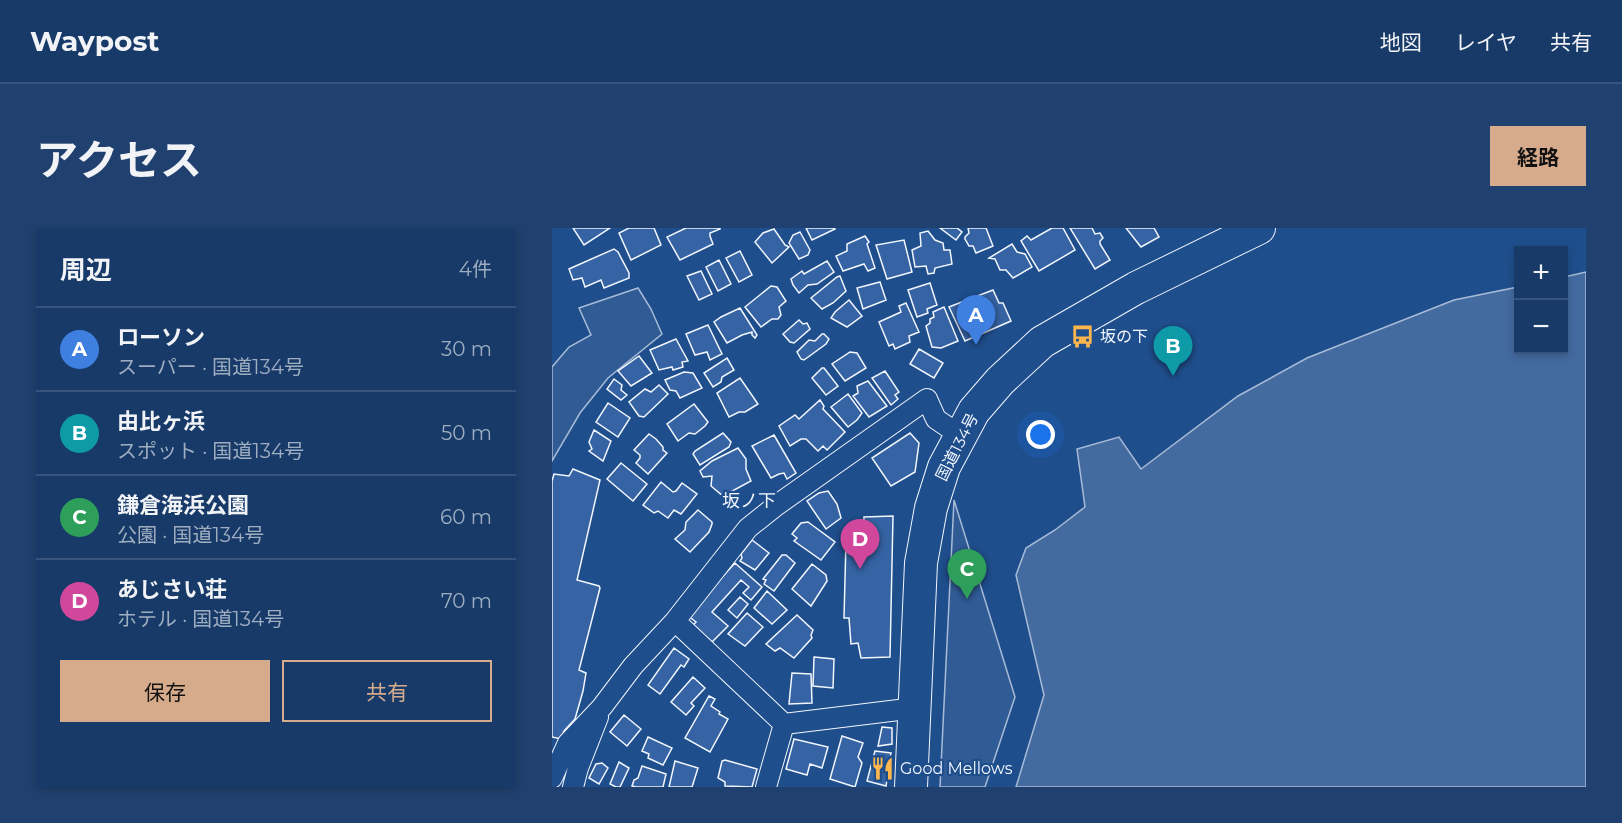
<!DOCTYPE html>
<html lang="ja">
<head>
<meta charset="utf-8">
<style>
	body { margin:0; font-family:Montserrat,"Noto Sans JP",sans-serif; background:#20416f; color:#f1f3f6 }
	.controls { position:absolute; right:18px; top:18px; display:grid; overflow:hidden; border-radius:0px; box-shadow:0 3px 9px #0003 }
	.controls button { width:54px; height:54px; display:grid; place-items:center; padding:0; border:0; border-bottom:2px solid #36547d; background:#173a69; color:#f1f3f6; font:30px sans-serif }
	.you { position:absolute; left:489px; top:207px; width:21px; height:21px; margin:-15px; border:4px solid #fff; border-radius:50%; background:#1a73e8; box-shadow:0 0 0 9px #1a73e833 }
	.badge { display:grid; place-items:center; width:39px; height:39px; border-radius:50%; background:#d6ab8b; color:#fff; font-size:20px; font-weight:700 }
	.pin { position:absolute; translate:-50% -50px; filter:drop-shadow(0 2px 3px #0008) }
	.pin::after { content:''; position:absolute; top:32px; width:21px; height:18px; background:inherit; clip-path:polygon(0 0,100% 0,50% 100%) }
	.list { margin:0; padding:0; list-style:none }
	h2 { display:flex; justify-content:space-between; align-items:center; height:78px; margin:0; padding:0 24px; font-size:26px }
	h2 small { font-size:20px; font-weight:400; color:#9eadc0 }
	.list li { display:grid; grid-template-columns:39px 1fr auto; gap:18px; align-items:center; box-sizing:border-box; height:84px; padding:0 24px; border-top:2px solid #36547d }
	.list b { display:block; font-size:22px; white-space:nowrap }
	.list p { margin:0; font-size:20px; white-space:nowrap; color:#9eadc0 }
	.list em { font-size:20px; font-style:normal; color:#9eadc0 }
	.actions { display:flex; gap:12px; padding:18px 24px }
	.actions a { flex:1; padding:14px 0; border:2px solid #d6ab8b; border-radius:0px; text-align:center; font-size:21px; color:#d6ab8b }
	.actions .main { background:#d6ab8b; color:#111 }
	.map { position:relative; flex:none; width:1034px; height:559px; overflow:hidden; border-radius:0px }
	header { display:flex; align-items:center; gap:36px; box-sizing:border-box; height:84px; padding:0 30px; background:#173a69; border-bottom:2px solid #36547d }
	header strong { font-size:28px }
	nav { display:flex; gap:33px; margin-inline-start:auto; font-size:21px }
	.intro { display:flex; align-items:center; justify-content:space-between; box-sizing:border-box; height:144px; padding:0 36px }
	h1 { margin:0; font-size:42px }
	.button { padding:15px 27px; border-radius:0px; background:#d6ab8b; color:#111; font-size:21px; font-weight:700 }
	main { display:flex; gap:36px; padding:0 36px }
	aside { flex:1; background:#173a69; border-radius:0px; box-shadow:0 3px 9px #0003 }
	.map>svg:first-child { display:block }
	.built { fill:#305b95; stroke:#a8bbd7; stroke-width:1.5 }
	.water { fill:#446ba0; stroke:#a8bbd7; stroke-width:1.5 }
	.building { fill:#3563a3; stroke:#f2f6ff; stroke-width:1.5 }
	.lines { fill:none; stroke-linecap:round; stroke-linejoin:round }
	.minor-casing { stroke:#f2f6ff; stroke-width:22 }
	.trunk-casing { stroke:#f2f6ff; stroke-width:34 }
	.minor { stroke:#1f4e8c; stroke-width:20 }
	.trunk { stroke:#1f4e8c; stroke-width:32 }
	.labels { text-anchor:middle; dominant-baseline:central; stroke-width:4.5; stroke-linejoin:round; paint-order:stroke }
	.poi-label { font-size:16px; fill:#f2f6ff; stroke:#1f4e8c; text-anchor:start }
	.street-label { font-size:16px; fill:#f2f6ff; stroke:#1f4e8c }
	.neighbourhood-label { font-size:18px; fill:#f2f6ff; stroke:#1f4e8c }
</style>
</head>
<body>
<header>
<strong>Waypost</strong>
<nav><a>地図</a><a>レイヤ</a><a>共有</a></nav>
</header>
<div class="intro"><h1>アクセス</h1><a class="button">経路</a></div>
<main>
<aside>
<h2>周辺<small>4件</small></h2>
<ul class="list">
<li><span class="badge" style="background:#3f7fe0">A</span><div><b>ローソン</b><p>スーパー · 国道134号</p></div><em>30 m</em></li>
<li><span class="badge" style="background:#0f9aa8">B</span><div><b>由比ヶ浜</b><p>スポット · 国道134号</p></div><em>50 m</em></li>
<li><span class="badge" style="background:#2e9e5b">C</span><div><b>鎌倉海浜公園</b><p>公園 · 国道134号</p></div><em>60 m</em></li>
<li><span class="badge" style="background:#d1479c">D</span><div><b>あじさい荘</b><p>ホテル · 国道134号</p></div><em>70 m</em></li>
</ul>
<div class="actions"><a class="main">保存</a><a>共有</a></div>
</aside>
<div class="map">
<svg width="1034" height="559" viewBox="0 0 1034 559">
	<rect width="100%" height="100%" fill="#1f4e8c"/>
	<path class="built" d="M86,60L99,81L110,106L56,150L28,185L0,233V139L17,119L39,107L27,80Z
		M402,272L463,469L433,559H388Z"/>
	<path class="water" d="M1034,44V559H464L492,467L464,347L474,320L503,302L533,279L525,221L567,209L589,241L686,168L755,130L902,72L966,59V122H1011L1012,49Z"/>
	<path class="building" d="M21,0H58L32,17Z
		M77,0H102L109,17L79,32L67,5Z
		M134,0H168V1L158,5V8L161,16L128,32L115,9Z
		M254,0H282L283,1L260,12Z
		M388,0H405L410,4L404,12Z
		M416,0H434L441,18L424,25L421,18H417L413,11V9L417,5Z
		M500,0H511L523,22L487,43L469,13L475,8L479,12Z
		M518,0H540L543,6L548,5L551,10L548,13V16L558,32L543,41Z
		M574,0H602L607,9L589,19Z
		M222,1L233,17L237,19L220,35L203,14L211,5Z
		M376,3L383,12L391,15L392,22H398L400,36L383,40L382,45L376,46L374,38L363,39L360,22L369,18L368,5Z
		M248,4L258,22L256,27L247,31L237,15L241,7Z
		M313,8L317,14L315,16L323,40L316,43L312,36L291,43L284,28L295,23V16Z
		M352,12L360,44L335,51L324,17Z
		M460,16L465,24L473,26L480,39L461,50L454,42H448L443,31L437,30Z
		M62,21L66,24L77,45V50L52,60L49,52L33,59L30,50L21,52L17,41Z
		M188,23L200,47L187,54L174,30Z
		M167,32L179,56L166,63L154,39Z
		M275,33L282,44L265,56L256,57L247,65L241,57L239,51L250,43L252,46Z
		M149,43L160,66L147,72L135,48Z
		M288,48L294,63L281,75L270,81L259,70L285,49Z
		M328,54L334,72L311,81L305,60Z
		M378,55L385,77L375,81L376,85L365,89L356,62Z
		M219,58L225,59L234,73L227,79L229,87L226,91H220L209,99L193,79Z
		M441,62L447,75H451L459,93L413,113L397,79Z
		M297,72L310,88L295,99L279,90L283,84Z
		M354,75L367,104L357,108L358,114L343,121L341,116L337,118L327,94L349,84L347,78Z
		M392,79L406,113L389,120L380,119L374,98L378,95V91L382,89L381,84Z
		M188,80L205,107L203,110L200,107V104L190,107L175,115L162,94L169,89Z
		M247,92L251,96L255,95L258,101L242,115L238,114L231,106Z
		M156,97L170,126L158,132L155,124L143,127L134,106Z
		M270,106H272L277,111L274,116L252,132L249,131L245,124L257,112L263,113Z
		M124,111L136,133L130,134L131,139L121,142L120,139L107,142L98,122Z
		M367,121L391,135L382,150L358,136Z
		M298,124L305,125L314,140L293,153L280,136Z
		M87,128L100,145L79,158L66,143Z
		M175,130L182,142L170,149L169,154L161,159L152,145Z
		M270,140H272L286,158L274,167L260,150Z
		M333,143L347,164L343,167L346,171L339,177L320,150Z
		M132,144L141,145L150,160L128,170L124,163L118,162L113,152Z
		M188,150L206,176L193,184H187L177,189L165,165Z
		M62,151L70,157L69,162L75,167L69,172L55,161Z
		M316,153L335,178L317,189L301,168L306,165L305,158Z
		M107,157L116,166L92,189L87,188L77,174L93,161L99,164Z
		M296,166L310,185L305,192L296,199L279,179Z
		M268,172L272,178L271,181L293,204L275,222L271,218L266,223L254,211H249L238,218L227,198L243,187L247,191Z
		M56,175L78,190L66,209L44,194Z
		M142,176L156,194L153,198L143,206L137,205L126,213L115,196Z
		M42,202L59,213L51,233L37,223L40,221L37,214Z
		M171,205L179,214L177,219L148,237L141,226L143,223Z
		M358,205L367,215L363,244L339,258L320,230Z
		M97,206L104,211L111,219V222L115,225L96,246L84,235L88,230V227L82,222Z
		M222,207L244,245L235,251L232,245L227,246L219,250L200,218Z
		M186,220L194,231V241L199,253L171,268L159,258L160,248L151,249L148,243L160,233Z
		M69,235L95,256L81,273L55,251Z
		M21,241L48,252L25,352L47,358L48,360L27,442L34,445L31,463L23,491L12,503L9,511L0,509V253L2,246L17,248Z
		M109,254L121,264L124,263L130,255L145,266L129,286L122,282L116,290L106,283L102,285L91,277Z
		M276,263L285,276L289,290L274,301L255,273L267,265Z
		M146,282L160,294V296L157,304L138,324L123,311L133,302L134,294Z
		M341,288L338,429L309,430L306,415L299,416L297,390H292L294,313L311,312L312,289Z
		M256,294L283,314L269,332L242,313L245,310L240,306L249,295Z
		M200,312L217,325L203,342L188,333L190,330L189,326Z
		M230,327H234L243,335L222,363L212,356L214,352L211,351Z
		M183,335L210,359L199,372L191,365L197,359L189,352L160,384L176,398L160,414L141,397L144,394L135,387Z
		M260,336L274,347L275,353L259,378L240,361Z
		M215,363L235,382L220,396L202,380Z
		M188,369L196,376L185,390L176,382Z
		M195,385L211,399L193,418L176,406Z
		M245,387L261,402L259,407L260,410L242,430L228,420L223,423L214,416Z
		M122,420L137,431L132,439L129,437L108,466L96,457Z
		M262,429L282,431L281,460L261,458Z
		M240,445L259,446L260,475L237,476Z
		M141,449L153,460L139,475L142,478L134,487L119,474Z
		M157,468L163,471L159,478L168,484L167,486L176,491L158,524L133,510Z
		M72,487L89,501L75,518L58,504Z
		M330,499L340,500V516L326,518Z
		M290,508L311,515L306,529L310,535L303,559L278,551Z
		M96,509L120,520L111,537L96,530L97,526L90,523Z
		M242,511L276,519L270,540L258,536L255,547L234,541Z
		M323,523L339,525L334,558L315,553Z
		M173,532L205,541L200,559L173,558V554L166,550L170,533Z
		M123,533L146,540L140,559H117Z
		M67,534L77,540L68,559H64L58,556Z
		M50,535L56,540L47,556L37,550L44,536Z
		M90,538L114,546L111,559H84L80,558L82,552L86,550Z"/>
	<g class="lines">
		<defs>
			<path id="minor" d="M123,393L232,496
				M232,496L363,480
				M0,550L16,515L50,479L81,438L123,393L196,300L225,277L375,171L384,191L409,208
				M21,559L26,540L46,489
				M214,559L232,496"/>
			<path id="trunk" d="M359,559L369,335L379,280L392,239L422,183L448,153L490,114L584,60L707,0"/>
		</defs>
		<use href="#minor" class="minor-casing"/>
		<use href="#trunk" class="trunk-casing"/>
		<use href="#minor" class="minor"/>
		<use href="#trunk" class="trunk"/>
	</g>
	<defs>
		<symbol id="bus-bare" viewBox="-9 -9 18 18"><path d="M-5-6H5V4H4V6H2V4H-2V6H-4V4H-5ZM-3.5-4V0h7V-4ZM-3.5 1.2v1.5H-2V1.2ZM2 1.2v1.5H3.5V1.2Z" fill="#ffb74d" stroke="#1f4e8c" stroke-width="2.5" paint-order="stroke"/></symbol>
		<symbol id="restaurant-bare" viewBox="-9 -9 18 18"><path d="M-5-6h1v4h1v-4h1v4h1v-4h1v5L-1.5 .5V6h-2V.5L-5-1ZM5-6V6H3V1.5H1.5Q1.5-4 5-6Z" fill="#ffb74d" stroke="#1f4e8c" stroke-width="2.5" paint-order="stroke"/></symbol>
	</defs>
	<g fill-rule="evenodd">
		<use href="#bus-bare" x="514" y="92" width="33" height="33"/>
		<use href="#restaurant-bare" x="314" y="524" width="33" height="33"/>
	</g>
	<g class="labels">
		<g class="poi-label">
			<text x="548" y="108">坂の下</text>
			<text x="348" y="540">Good Mellows</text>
		</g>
		<g class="street-label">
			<text transform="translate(405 219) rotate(-63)">国道134号</text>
		</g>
		<g class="neighbourhood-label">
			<text x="197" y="273">坂ノ下</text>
		</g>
	</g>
</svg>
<div class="controls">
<button>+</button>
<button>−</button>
</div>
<div class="you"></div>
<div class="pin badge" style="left:424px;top:117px;background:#3f7fe0">A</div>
<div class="pin badge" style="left:621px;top:148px;background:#0f9aa8">B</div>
<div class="pin badge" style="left:415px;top:371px;background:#2e9e5b">C</div>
<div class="pin badge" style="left:308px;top:341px;background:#d1479c">D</div>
</div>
</main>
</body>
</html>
